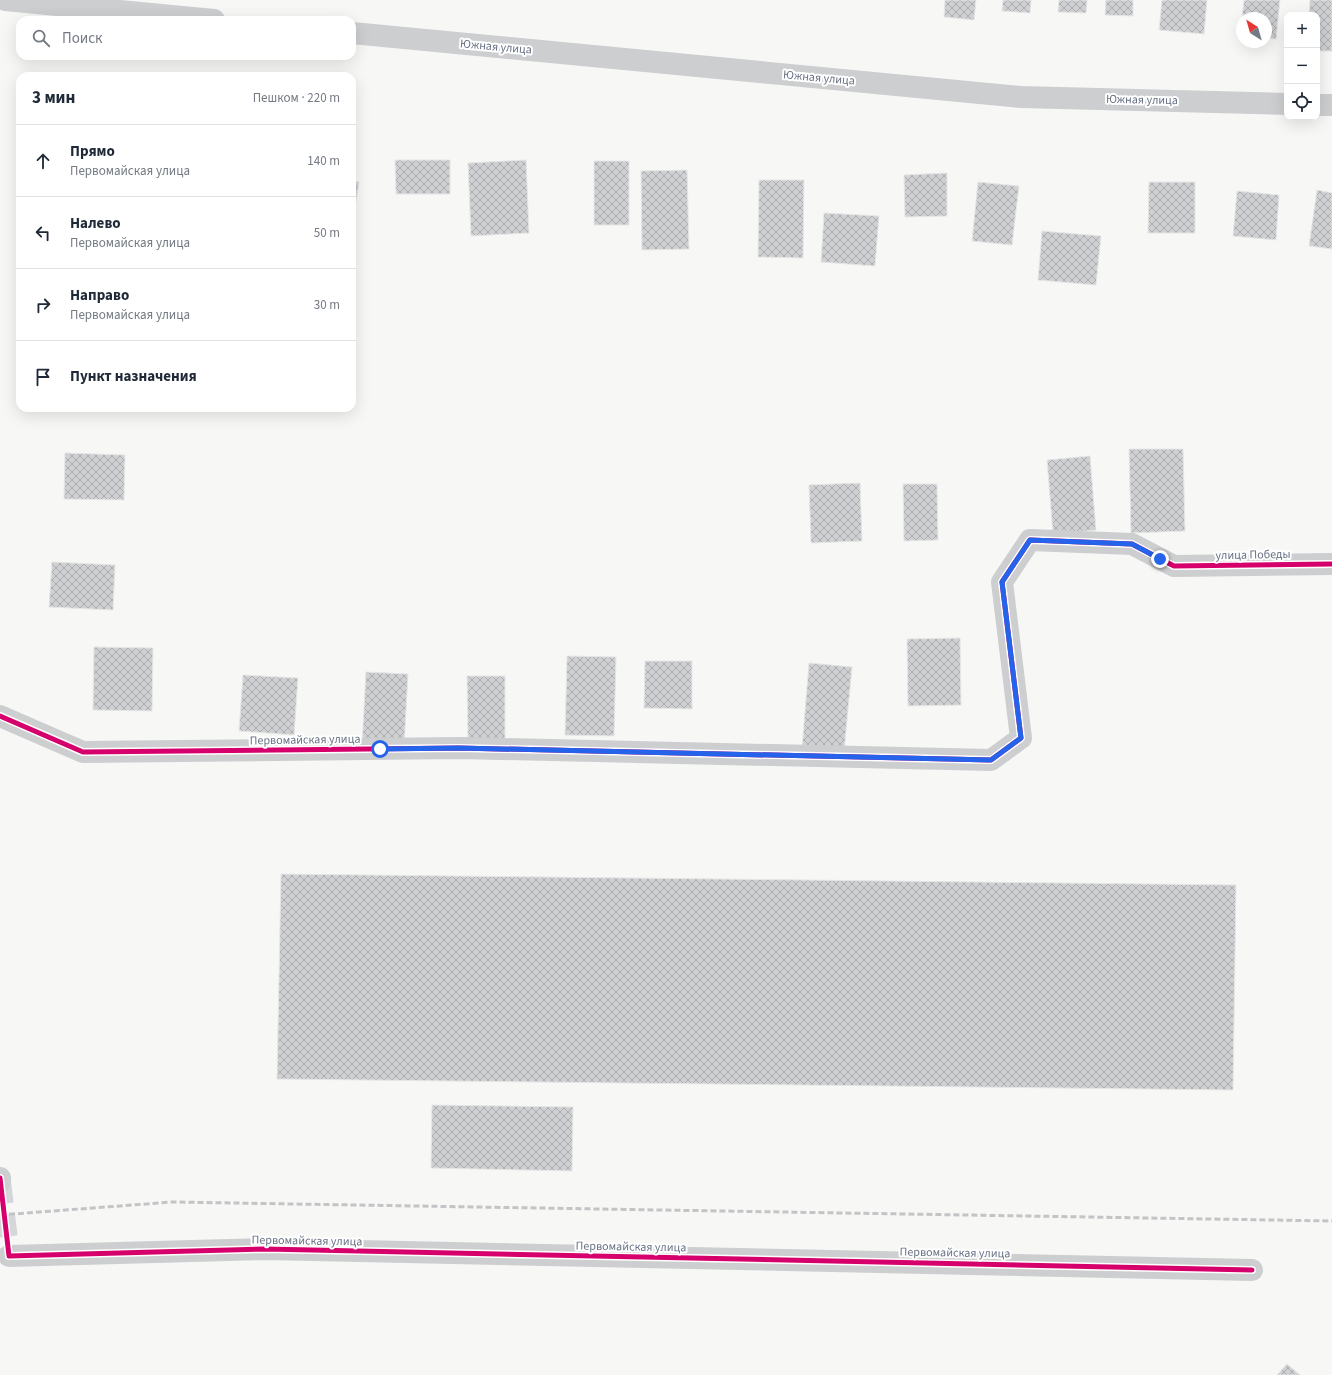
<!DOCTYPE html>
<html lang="ru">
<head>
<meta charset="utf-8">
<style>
	body { margin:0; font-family:"Source Sans 3",sans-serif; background:#f6f6f7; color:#1f2937 }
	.controls { position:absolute; right:12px; top:12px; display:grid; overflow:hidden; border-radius:8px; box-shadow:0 4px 16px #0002 }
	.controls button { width:36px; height:36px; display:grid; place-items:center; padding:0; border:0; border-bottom:1px solid #e0e1e3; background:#fff; color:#1f2937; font:20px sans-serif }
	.compass { position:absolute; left:1236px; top:12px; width:36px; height:36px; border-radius:50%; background:#fff; box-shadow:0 4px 16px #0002; rotate:323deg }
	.stop { position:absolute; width:12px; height:12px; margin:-9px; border:3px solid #2563eb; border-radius:50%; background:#fff }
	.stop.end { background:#2563eb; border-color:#fff; box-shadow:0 1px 4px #0008 }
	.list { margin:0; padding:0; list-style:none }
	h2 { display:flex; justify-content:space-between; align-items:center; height:52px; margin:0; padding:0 16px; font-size:17px }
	h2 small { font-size:13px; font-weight:400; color:#747a83 }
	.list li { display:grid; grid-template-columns:26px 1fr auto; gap:12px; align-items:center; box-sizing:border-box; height:72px; padding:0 16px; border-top:1px solid #e0e1e3 }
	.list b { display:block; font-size:15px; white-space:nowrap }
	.list p { margin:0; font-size:13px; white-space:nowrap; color:#747a83 }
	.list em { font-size:13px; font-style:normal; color:#747a83 }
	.icon { flex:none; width:22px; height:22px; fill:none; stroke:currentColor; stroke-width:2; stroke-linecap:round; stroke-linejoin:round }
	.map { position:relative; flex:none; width:1332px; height:1375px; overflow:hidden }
	.search { position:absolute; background:#fff; box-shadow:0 4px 16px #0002; left:16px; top:16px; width:340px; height:44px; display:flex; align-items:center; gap:10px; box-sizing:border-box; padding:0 14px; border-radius:12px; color:#747a83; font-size:15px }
	.panel { position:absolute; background:#fff; box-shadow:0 4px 16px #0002; left:16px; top:72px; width:340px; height:340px; border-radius:12px }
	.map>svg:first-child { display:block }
	.building { fill:url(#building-cross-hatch); stroke:#e6e6e6 }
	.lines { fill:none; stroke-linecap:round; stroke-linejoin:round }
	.minor-tunnel { stroke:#d4d6da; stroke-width:22; stroke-dasharray:22 11; stroke-linecap:butt }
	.minor { stroke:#cdced0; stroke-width:22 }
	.rail { stroke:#c3c4c5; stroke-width:3; stroke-dasharray:6 3; stroke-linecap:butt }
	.cycleway-casing { stroke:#fff; stroke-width:8 }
	.cycleway { stroke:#d6006c; stroke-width:5 }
	.route { stroke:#2563eb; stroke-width:5 }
	.labels { text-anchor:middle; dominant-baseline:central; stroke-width:4; stroke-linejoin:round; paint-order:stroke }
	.street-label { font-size:12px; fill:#697285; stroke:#fff }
</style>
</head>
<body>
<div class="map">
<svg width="1332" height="1375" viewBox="0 0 1332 1375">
	<defs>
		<pattern id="building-cross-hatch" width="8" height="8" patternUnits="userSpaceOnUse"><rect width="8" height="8" fill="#cfd0d2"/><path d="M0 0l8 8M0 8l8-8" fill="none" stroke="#acadb0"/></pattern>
	</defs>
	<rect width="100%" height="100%" fill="#f7f7f6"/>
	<path class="building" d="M945,0H976L974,20L944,17Z
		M1003,0H1031L1030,13L1002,11Z
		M1059,0H1087L1086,13L1058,12Z
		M1106,0H1133V16L1105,15Z
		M1162,0H1207L1204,34L1159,30Z
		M1244,0H1280L1276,39L1266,38V18H1242Z
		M1310,0H1332V51H1317V15H1309Z
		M395,160H450V194H396Z
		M526,160L529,233L471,236L468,163Z
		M594,161H629V225H594Z
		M687,170L689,249L642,250L641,171Z
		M947,173V216L905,217L904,175Z
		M759,180H804L803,258L758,257Z
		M352,181L359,182L352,226Z
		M978,182L1019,186L1012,245L972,241Z
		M1149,182H1195V233H1148Z
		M1317,190L1332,193V249L1309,246Z
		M1237,191L1279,195L1276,240L1233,236Z
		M824,213L879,216L875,266L821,262Z
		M1042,231L1101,236L1096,285L1038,280Z
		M1129,449H1183L1185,531L1131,533Z
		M65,453L125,455L124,500L64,499Z
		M1090,456L1096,530L1053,534L1047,460Z
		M860,483L862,541L811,543L809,485Z
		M903,484H937L938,540L904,541Z
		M52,562L115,565L113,610L49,607Z
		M960,638L961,705L908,706L907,639Z
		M94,647L153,648L152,711L93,710Z
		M567,656L616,657L614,736L565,735Z
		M645,661H692V709L644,708Z
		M809,663L852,667L844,752L802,748Z
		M366,672L408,674L404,747L362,745Z
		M243,675L298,678L294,735L239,731Z
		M467,676H505V740L468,741Z
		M281,874L1236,885L1233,1090L277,1079Z
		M432,1105L573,1107L572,1171L431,1168Z
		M1287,1364L1300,1375H1277Z"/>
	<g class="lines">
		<path class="minor-tunnel" d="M0,1182L9,1256"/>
		<path class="minor" d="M5,0L214,20
			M352,33L1021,97L1287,104
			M1317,105H1332
			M0,716L83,752L459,748L991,760L1021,738L1002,582L1030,540L1132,544L1174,566L1332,564
			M0,1178V1182
			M9,1256L265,1249L1252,1270"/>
		<path class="rail" d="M0,1215L172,1202L1332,1221"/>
		<defs>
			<path id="cycleway" d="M0,716L83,752L459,748L991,760L1021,738L1002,582L1030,540L1132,544L1174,566L1332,564
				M0,1178L9,1256L265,1249L1252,1270"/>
		</defs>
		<use href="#cycleway" class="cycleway-casing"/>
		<use href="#cycleway" class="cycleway"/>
	</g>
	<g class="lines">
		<path class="route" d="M380,749L459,748L991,760L1021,738L1002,582L1030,540L1132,544L1160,559"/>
	</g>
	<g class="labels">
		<g class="street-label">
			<text transform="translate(496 47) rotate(5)">Южная улица</text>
			<text transform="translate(819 78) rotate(5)">Южная улица</text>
			<text transform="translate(1142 100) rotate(1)">Южная улица</text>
			<text transform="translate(1253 555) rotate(-1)">улица Победы</text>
			<text transform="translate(305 740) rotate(-1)">Первомайская улица</text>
			<text transform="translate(307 1241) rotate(1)">Первомайская улица</text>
			<text transform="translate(631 1247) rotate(1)">Первомайская улица</text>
			<text transform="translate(955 1253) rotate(1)">Первомайская улица</text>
		</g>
	</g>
</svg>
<div class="controls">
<button>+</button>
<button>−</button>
<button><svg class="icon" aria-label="locate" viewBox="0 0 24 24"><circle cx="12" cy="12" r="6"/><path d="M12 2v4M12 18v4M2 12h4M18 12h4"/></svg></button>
</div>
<svg class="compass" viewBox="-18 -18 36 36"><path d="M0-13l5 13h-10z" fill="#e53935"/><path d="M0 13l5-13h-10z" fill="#747a83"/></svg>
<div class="stop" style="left:380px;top:749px"></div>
<div class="stop end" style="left:1160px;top:559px"></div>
<div class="search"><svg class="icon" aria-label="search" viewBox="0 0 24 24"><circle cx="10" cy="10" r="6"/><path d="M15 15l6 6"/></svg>Поиск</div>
<section class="panel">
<h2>3 мин<small>Пешком · 220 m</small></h2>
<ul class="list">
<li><svg class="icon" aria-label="ahead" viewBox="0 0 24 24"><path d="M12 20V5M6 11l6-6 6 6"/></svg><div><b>Прямо</b><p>Первомайская улица</p></div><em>140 m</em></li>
<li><svg class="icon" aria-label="left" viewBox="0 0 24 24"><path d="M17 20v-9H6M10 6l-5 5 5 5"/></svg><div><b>Налево</b><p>Первомайская улица</p></div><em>50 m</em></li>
<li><svg class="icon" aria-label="right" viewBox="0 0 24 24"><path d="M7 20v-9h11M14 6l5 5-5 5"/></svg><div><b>Направо</b><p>Первомайская улица</p></div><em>30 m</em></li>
<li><svg class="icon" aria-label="arrive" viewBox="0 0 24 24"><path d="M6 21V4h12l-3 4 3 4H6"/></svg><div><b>Пункт назначения</b></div></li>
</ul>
</section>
</div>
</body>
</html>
